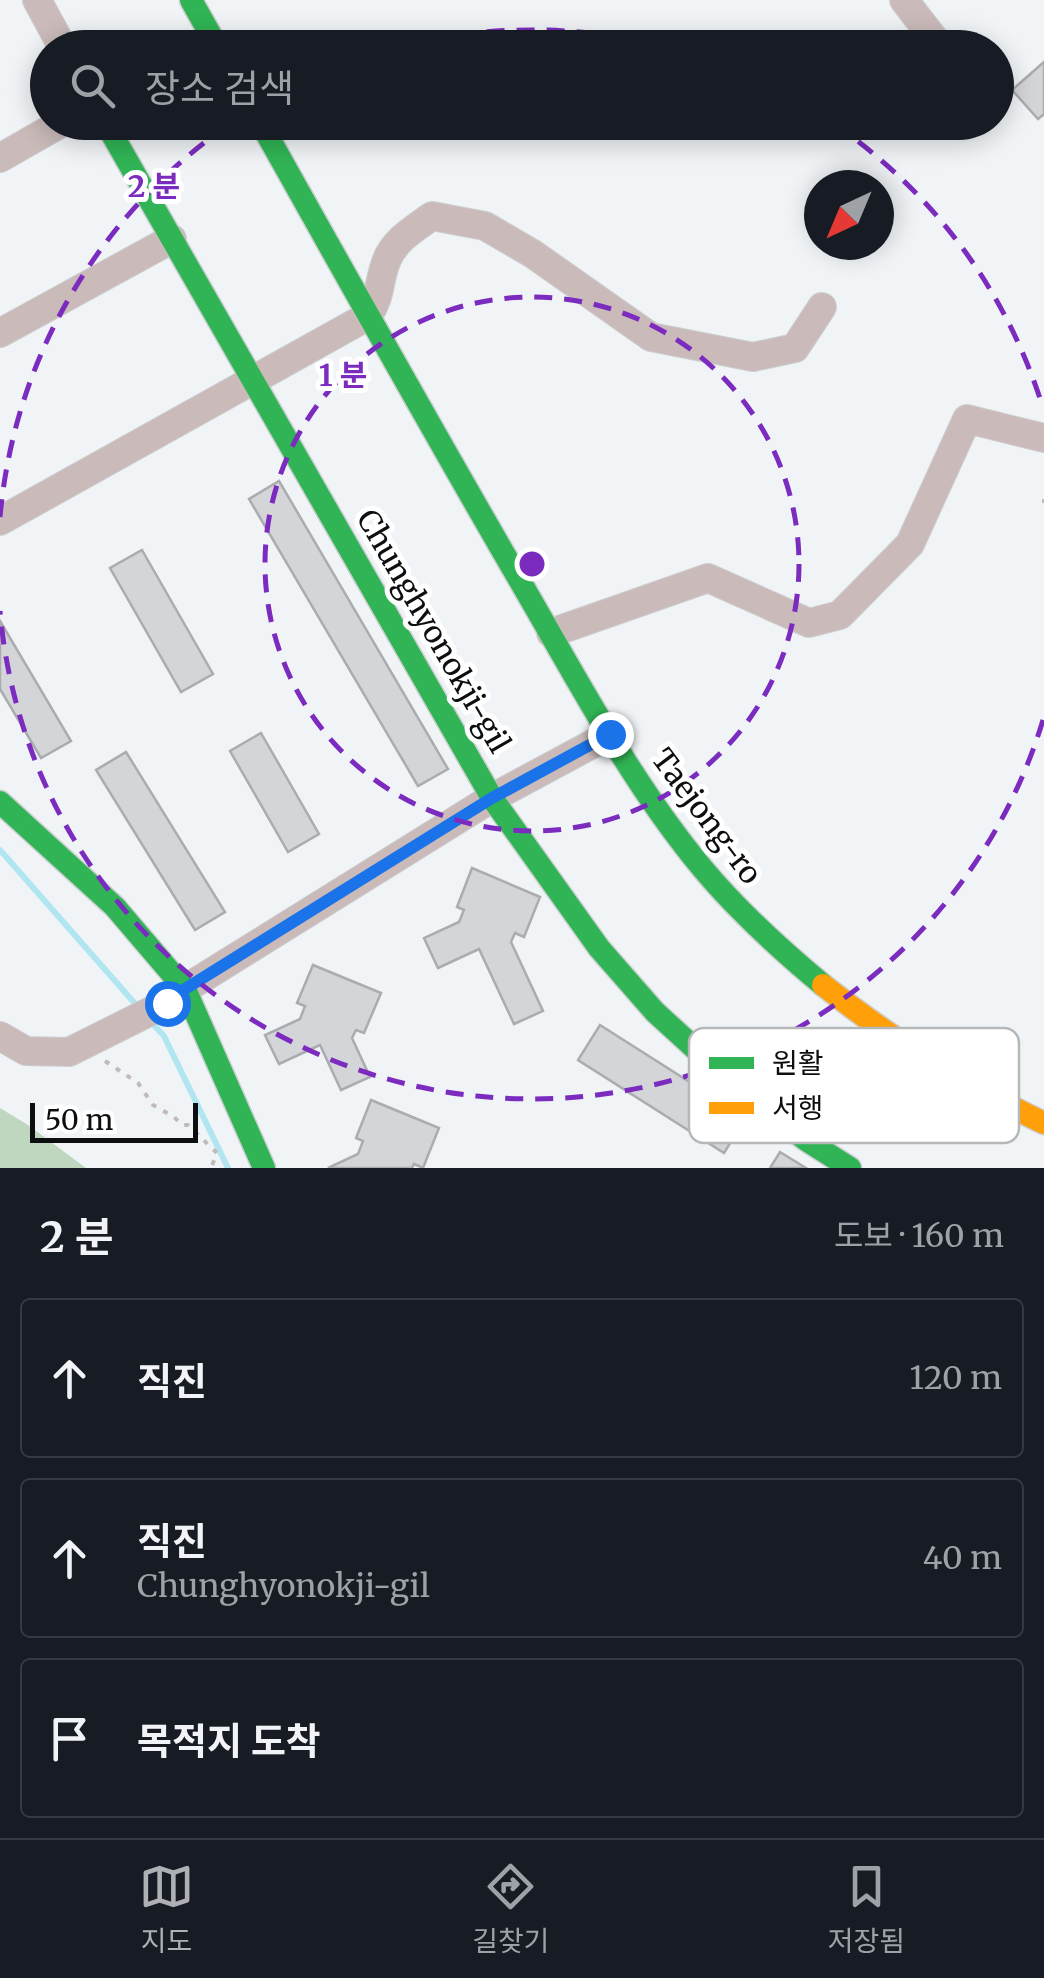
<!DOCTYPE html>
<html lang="ko">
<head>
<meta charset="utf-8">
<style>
	body { margin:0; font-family:Merriweather,"Noto Sans KR",serif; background:#242831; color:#f1f3f6 }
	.compass { position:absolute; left:804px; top:170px; width:90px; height:90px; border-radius:50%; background:#171b24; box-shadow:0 5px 25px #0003; rotate:224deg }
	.scale { position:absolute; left:30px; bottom:25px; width:168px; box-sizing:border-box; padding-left:10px; border:5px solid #0d0e10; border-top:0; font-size:28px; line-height:35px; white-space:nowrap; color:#0d0e10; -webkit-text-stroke:8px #fff; paint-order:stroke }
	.stop { position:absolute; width:30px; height:30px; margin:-22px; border:8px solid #1a73e8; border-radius:50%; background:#fff }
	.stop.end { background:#1a73e8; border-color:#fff; box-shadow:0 2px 10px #0008 }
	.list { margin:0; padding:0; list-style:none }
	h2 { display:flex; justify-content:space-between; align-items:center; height:130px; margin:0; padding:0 40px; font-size:42px }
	h2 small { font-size:32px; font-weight:400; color:#9ea1a6 }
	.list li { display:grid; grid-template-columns:65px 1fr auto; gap:30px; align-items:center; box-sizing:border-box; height:160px; margin:0 20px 20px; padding:0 20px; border:2px solid #363941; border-radius:10px }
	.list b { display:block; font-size:38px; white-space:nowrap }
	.list p { margin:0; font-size:32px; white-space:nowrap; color:#9ea1a6 }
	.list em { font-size:32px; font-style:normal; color:#9ea1a6 }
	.icon { flex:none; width:55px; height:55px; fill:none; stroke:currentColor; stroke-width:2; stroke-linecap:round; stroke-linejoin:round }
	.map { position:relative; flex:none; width:1044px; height:1168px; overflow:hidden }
	.search { position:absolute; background:#171b24; box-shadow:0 5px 25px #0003; left:30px; right:30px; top:30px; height:110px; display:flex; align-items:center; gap:25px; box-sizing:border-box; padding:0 35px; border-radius:55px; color:#9ea1a6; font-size:38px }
	.sheet { height:670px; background:#171b24 }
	nav { display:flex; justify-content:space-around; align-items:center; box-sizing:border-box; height:140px; border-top:2px solid #363941; background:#171b24; font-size:28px; color:#9ea1a6 }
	nav a { display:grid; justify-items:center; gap:5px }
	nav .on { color:#aeb0b3 }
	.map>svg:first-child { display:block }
	.forest { fill:#c0d7bf }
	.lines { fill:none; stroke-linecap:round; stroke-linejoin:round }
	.stream { stroke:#b1e6f0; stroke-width:6 }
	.building { fill:#d3d5d8; stroke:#aaacaf; stroke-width:2.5 }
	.street-casing { stroke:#cdcfd1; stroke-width:30 }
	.fast-casing { stroke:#cdcfd1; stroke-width:25 }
	.slow-casing { stroke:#cdcfd1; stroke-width:25 }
	.path { stroke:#c2b9b9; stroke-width:4; stroke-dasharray:5 8; stroke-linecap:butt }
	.street { stroke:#cabbba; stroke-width:28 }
	.fast { stroke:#30b455; stroke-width:22 }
	.slow { stroke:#ff9f0a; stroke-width:22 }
	.route { stroke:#1a73e8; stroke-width:12 }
	.ring { fill:none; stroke:#7b2cbf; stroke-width:5; stroke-dasharray:18 12 }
	.labels { text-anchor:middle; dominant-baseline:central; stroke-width:10; stroke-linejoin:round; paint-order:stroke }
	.street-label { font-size:30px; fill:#0d0e10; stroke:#fff }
	.key { fill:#fff; stroke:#b6b7b7; stroke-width:2.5 }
	.key-label { font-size:28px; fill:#0d0e10 }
	.centre { fill:#7b2cbf; stroke:#fff; stroke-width:5 }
	.ring-label { font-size:30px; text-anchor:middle; font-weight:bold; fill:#7b2cbf; stroke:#fff; stroke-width:10; stroke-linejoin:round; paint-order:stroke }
</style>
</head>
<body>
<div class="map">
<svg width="1044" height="1168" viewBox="0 0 1044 1168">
	<rect width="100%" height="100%" fill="#f1f4f7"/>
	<path class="forest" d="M0,1108L28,1125L86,1168H0Z"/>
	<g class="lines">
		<path class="stream" d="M0,850L138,1007
			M149,1020L164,1036L228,1168"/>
	</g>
	<path class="building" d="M1044,62V114L1038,119L1012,90Z
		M279,481L448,769L418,786L249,499Z
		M142,550L213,674L181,692L110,568Z
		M0,621L71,741L41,758L0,689Z
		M261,733L319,834L288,852L230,751Z
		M126,752L225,912L195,930L96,770Z
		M472,868L540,897L524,937L515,933L511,942L543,1011L514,1024L479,949L438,968L424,938L459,922L464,910L457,907Z
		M313,965L381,993L364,1033L356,1030L352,1038L370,1077L341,1090L320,1045L279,1064L265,1035L300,1019L305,1006L297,1003Z
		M600,1025L746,1118L724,1153L578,1060Z
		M371,1100L439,1128L423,1168L414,1164L412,1168H328L358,1154L363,1141L356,1138Z
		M780,1152L806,1168H770Z"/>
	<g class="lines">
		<defs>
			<path id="street" d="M37,0L63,48
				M904,0L941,48
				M0,158L63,122
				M0,333L172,239
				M0,521L368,316C382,294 378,283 386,262C394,240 414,229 432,216L485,226L533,254L651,337L753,357L795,348L822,307
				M551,633L708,578L809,623L840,615L910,544L967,419L1044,438
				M0,1036L26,1051L69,1052L167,1003L185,989L492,798L611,734"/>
			<path id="fast" d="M191,0L218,48
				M105,122L492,798L599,948L655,1012L745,1094L806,1140L850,1168
				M260,122C344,272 427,421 513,569C573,671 628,779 703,869C738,911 781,950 823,985
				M0,802L115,907L185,989L264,1168"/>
			<path id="slow" d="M823,985C892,1040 964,1085 1044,1123"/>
		</defs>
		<use href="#street" class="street-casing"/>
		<use href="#fast" class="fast-casing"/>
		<use href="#slow" class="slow-casing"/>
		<path class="path" d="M1044,499V503
			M105,1061L138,1083L153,1105L174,1117L182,1125H188L217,1153L211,1168"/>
		<use href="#street" class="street"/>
		<use href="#fast" class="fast"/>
		<use href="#slow" class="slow"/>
	</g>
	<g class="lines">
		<path class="route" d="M167,1003L185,989L492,798L610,734"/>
	</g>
	<g class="ring">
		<circle cx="532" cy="564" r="267"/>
		<path d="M1043 720A534 534 0 0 1 0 611M0 517A534 534 0 0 1 230 124M398 47A534 534 0 0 1 666 47M834 124A534 534 0 0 1 1043 408"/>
	</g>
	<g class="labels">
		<g class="street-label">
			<text transform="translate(434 631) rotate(60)">Chunghyonokji-gil</text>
			<text transform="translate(707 816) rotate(53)">Taejong-ro</text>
		</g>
	</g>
	<rect x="689" y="1028" width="330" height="115" rx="15" class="key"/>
	<rect x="709" y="1057" width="45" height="12" fill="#30b455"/>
	<rect x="709" y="1102" width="45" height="12" fill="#ff9f0a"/>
	<g class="key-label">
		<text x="772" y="1073">원활</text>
		<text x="772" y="1118">서행</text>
	</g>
	<circle cx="532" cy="564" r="15" class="centre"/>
	<g class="ring-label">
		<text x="154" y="197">2 분</text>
		<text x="343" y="386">1 분</text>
	</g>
</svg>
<svg class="compass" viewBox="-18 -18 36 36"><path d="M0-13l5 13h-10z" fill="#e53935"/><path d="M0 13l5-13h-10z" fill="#9ea1a6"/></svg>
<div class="scale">50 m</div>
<div class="stop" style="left:167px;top:1003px"></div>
<div class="stop end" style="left:610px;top:734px"></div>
<div class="search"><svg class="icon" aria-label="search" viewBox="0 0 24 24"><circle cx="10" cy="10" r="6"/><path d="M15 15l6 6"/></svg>장소 검색</div>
</div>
<section class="sheet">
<h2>2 분<small>도보 · 160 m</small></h2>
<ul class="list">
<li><svg class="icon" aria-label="ahead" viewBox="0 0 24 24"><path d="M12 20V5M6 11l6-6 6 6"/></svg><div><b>직진</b></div><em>120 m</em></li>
<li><svg class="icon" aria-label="ahead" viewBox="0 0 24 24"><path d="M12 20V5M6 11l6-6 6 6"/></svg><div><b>직진</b><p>Chunghyonokji-gil</p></div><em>40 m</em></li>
<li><svg class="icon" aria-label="arrive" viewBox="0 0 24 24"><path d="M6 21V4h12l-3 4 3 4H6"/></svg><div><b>목적지 도착</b></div></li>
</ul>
</section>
<nav>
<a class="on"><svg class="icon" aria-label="map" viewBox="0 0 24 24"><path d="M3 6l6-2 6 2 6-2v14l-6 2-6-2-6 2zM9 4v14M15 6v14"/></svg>지도</a>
<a><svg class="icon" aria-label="directions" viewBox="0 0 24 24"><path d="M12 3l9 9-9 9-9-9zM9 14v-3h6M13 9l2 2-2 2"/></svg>길찾기</a>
<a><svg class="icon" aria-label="saved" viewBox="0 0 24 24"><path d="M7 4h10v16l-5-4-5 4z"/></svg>저장됨</a>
</nav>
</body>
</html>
